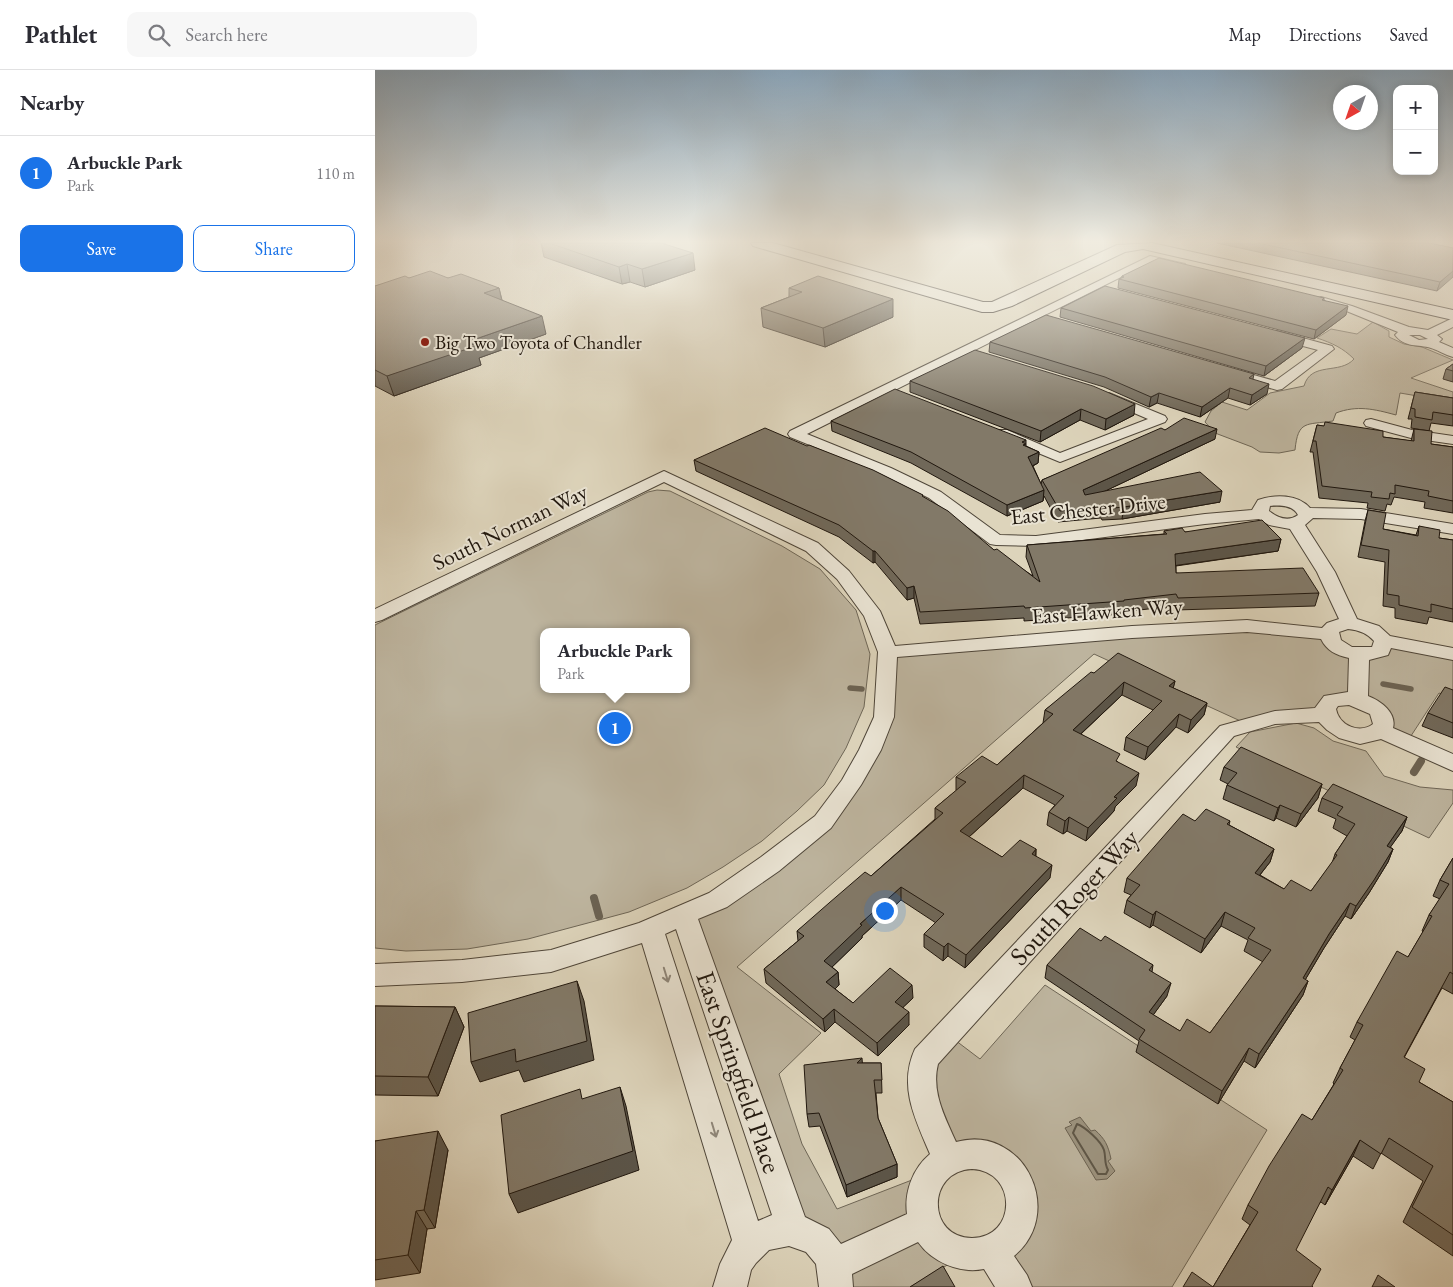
<!DOCTYPE html>
<html lang="en">
<head>
<meta charset="utf-8">
<style>
	body { margin:0; font-family:"EB Garamond",serif; background:#f7f7f7; color:#2b2b33 }
	.controls { position:absolute; right:15px; top:15px; display:grid; overflow:hidden; border-radius:10px; box-shadow:0 2px 8px #0003 }
	.controls button { width:45px; height:45px; display:grid; place-items:center; padding:0; border:0; border-bottom:1px solid #e1e1e2; background:#fff; color:#2b2b33; font:25px sans-serif }
	.compass { position:absolute; left:958px; top:15px; width:45px; height:45px; border-radius:50%; background:#fff; box-shadow:0 2px 8px #0003; rotate:220deg }
	.you { position:absolute; left:509px; top:840px; width:18px; height:18px; margin:-12px; border:4px solid #fff; border-radius:50%; background:#1a73e8; box-shadow:0 0 0 8px #1a73e833 }
	.badge { display:grid; place-items:center; width:32px; height:32px; border-radius:50%; background:#1a73e8; color:#fff; font-size:16px; font-weight:700 }
	.pin { position:absolute; translate:-50% -50%; border:2px solid #fff; box-shadow:0 1px 5px #0006 }
	.popup { position:absolute; left:165px; top:558px; width:150px; height:65px; box-sizing:border-box; display:grid; place-content:center; border-radius:10px; background:#fff; filter:drop-shadow(0 1px 4px #0005); font-size:16px; white-space:nowrap; color:#7c7c81 }
	.popup b { font-size:19px; color:#2b2b33 }
	.popup::after { content:''; position:absolute; left:50%; top:100%; margin-left:-10px; border:10px solid transparent; border-top-color:#fff }
	.list { margin:0; padding:0; list-style:none }
	h2 { display:flex; justify-content:space-between; align-items:center; height:65px; margin:0; padding:0 20px; font-size:21px }
	h2 small { font-size:16px; font-weight:400; color:#7c7c81 }
	.list li { display:grid; grid-template-columns:32px 1fr auto; gap:15px; align-items:center; box-sizing:border-box; height:75px; padding:0 20px; border-top:1px solid #e1e1e2 }
	.list b { display:block; font-size:19px; white-space:nowrap }
	.list p { margin:0; font-size:16px; white-space:nowrap; color:#7c7c81 }
	.list em { font-size:16px; font-style:normal; color:#7c7c81 }
	.actions { display:flex; gap:10px; padding:15px 20px }
	.actions a { flex:1; padding:11px 0; border:1px solid #1a73e8; border-radius:10px; text-align:center; font-size:18px; color:#1a73e8 }
	.actions .main { background:#1a73e8; color:#fff }
	.icon { flex:none; width:28px; height:28px; fill:none; stroke:currentColor; stroke-width:2; stroke-linecap:round; stroke-linejoin:round }
	.map { position:relative; flex:none; width:1078px; height:1217px; overflow:hidden }
	header { display:flex; align-items:center; gap:30px; box-sizing:border-box; height:70px; padding:0 25px; background:#fff; border-bottom:1px solid #e1e1e2 }
	header strong { font-size:24px }
	nav { display:flex; gap:28px; margin-inline-start:auto; font-size:18px }
	.search { width:350px; height:45px; background:#f7f7f7; display:flex; align-items:center; gap:12px; box-sizing:border-box; padding:0 18px; border-radius:10px; color:#7c7c81; font-size:19px }
	main { display:flex }
	aside { flex:1; background:#fff }
	.map>svg:first-child { display:block }
	.green { fill:#bdb49e; stroke:#6e6656; fill-rule:evenodd }
	.water { fill:#9d9480; stroke:#6b6252 }
	.lines { fill:none; stroke-linecap:round; stroke-linejoin:round }
	.shore { stroke:#5e5647; stroke-width:2 }
	.stream-far1 { stroke:#6b6252; stroke-width:5.5 }
	.stream { stroke:#6b6252; stroke-width:8 }
	.street-casing { stroke:#4f4639; stroke-width:2 }
	.secondary-casing { stroke:#20170e; stroke-width:2 }
	.street { fill:#e9e3d3; fill-rule:evenodd }
	.secondary { fill:#e9e3d3; fill-rule:evenodd }
	.wall { fill:#706859; stroke:#20170e }
	.shaded-wall { fill:#5b5549; stroke:#20170e }
	.building { fill:#827968; stroke:#20170e }
	.oneway { stroke:#8f877a }
	.poi-dot { fill:#8f2418; stroke:#e9e3d3; stroke-width:2 }
	.labels { text-anchor:middle; dominant-baseline:central; stroke-width:4; stroke-linejoin:round; paint-order:stroke }
	.far-poi-label { font-size:19px; fill:#20170e; stroke:#e9e3d3; text-anchor:start }
	.street-label { font-size:22px; fill:#20170e; stroke:#e9e3d3 }
	.near-street-label { font-size:26px; fill:#20170e; stroke:#e9e3d3 }
</style>
</head>
<body>
<header>
<strong>Pathlet</strong>
<div class="search"><svg class="icon" aria-label="search" viewBox="0 0 24 24"><circle cx="10" cy="10" r="6"/><path d="M15 15l6 6"/></svg>Search here</div>
<nav><a>Map</a><a>Directions</a><a>Saved</a></nav>
</header>
<main>
<aside>
<h2>Nearby<small></small></h2>
<ul class="list">
<li><span class="badge">1</span><div><b>Arbuckle Park</b><p>Park</p></div><em>110 m</em></li>
</ul>
<div class="actions"><a class="main">Save</a><a>Share</a></div>
</aside>
<div class="map">
<svg width="1078" height="1217" viewBox="0 0 1078 1217">
	<rect width="100%" height="100%" fill="#ddd4bb"/>
	<filter id="stains"><feTurbulence type="fractalNoise" baseFrequency=".004" numOctaves="4"/><feColorMatrix values="0 0 0 0 .2 0 0 0 0 .09 0 0 0 0 .02 0 0 0 .5 -.17"/></filter>
	<radialGradient id="worn" r=".72"><stop offset=".6" stop-color="#630" stop-opacity="0"/><stop offset="1" stop-color="#630" stop-opacity=".3"/></radialGradient>
	<path class="green" d="M998,252L1014,261V267L1029,274L1047,277L1078,290L1036,308L1078,322V332L1025,323L1021,345C999,339 982,335 961,343L958,351C931,355 923,350 920,380L904,383L885,382L877,377L840,363L830,352L836,341L847,332L872,340L895,323L929,316C936,291 965,305 979,289C968,278 957,273 942,268L956,259L982,264Z
		M282,420L295,421L407,476L445,499L481,540L495,584L489,637L471,678L449,715L422,741L387,771L348,797L312,818L254,842L153,869L92,879L31,881L0,878V555L273,422ZM169,562H311V619H169Z
		M872,556L954,564L966,579L1008,576L1078,584V628L1064,623L1032,672L1009,656L983,630L949,639L872,654L719,584L362,897L446,963L404,1004L427,1074L462,1139L555,1103L574,1194L535,1217H461L435,1164L309,845L448,752L495,680L513,582Z
		M921,653L939,658L958,671L991,681L1009,706L1045,717L1078,720V733L1054,768L861,677L875,662Z
		M670,915L892,1060L797,1217H640L621,1179L640,1110L573,1088L550,988L572,964L605,989Z"/>
	<path class="water" d="M705,1047L716,1061L720,1060C730,1069 733,1075 736,1089L733,1091L740,1101L732,1109L721,1110L690,1058L697,1055L694,1052Z"/>
	<g class="lines">
		<path class="shore" d="M702,1054C710,1057 726,1071 729,1080C731,1087 729,1093 733,1100L731,1104H723L698,1063Z"/>
		<path class="stream-far1" d="M1008,614L1036,619
			M475,618L487,619"/>
		<path class="stream" d="M1039,702L1046,691
			M219,828L224,846"/>
		<defs>
			<path id="street" d="M775,186L810,194L811,196L806,199L776,192L432,364L516,398L566,422L625,465L661,466L830,444L877,440L883,430C900,424 923,424 935,438L986,439L1078,454V464L986,449L938,448L930,455L960,502L982,549L1004,556L1015,566L1078,578V590L1016,578L1013,585L994,590L993,626C1006,631 1022,643 1018,658L1078,684V701L1006,669L985,674L964,668L952,660L944,652L900,654L859,666L563,994C556,1022 570,1047 581,1072C648,1053 692,1142 639,1186L652,1205L657,1217H620L609,1199C585,1204 557,1192 543,1172L477,1204L478,1217H444L441,1194L431,1182L414,1176L394,1180L381,1193L376,1200L372,1217H338L345,1194L357,1170L267,873L176,902L87,912L0,916V894L87,890L176,880L264,853L334,823L386,787L440,746L467,710L484,680L499,647L503,582L489,546L462,509L431,481L289,412L7,550L0,552V539L289,401L443,473L474,501L505,541L520,576L757,556L872,550L947,558L952,553L964,549L942,502L915,459L894,455L884,449L830,454L661,476L621,475L615,474L554,428L506,404L415,367L413,364L415,361ZM895,436C905,435 918,435 923,445C913,452 903,448 894,441ZM973,559C984,560 992,563 999,571L997,577H977L966,570L964,562ZM872,562L946,569C952,581 961,585 974,588L973,622L949,626L940,638L900,641L845,656L540,979C523,1016 540,1049 555,1084C538,1098 529,1122 532,1144L466,1174L454,1159L430,1147L323,849L352,837L404,801L456,758L486,715L506,680L519,647L522,587L757,568ZM974,635L995,644L998,654C985,664 964,656 961,639L963,636ZM301,859L397,1145L383,1151L290,864ZM597,1099C643,1101 642,1168 597,1168C552,1168 551,1101 597,1099Z
				M946,227L977,236L1034,257L1053,260L1078,248V257L1062,265L1067,269L1064,272L1078,278V287C1070,285 1063,280 1056,278C1043,274 1030,278 1020,265L1023,262L969,240L942,232L940,230L942,228ZM1034,265H1045L1053,269L1044,270Z
				M902,261L957,276L959,279L907,319L902,320L863,309L861,306L868,302L900,311L943,280L898,268L896,265Z
				M734,323L790,346L792,349L790,352L685,392L622,366L620,363L622,360H632L685,383L773,349L729,330L727,327Z
				M996,349L1037,360L1078,366V374L1036,368L991,356L989,353L991,350Z"/>
			<path id="secondary" d="M376,173H398L608,232H617L742,175L777,173L1078,240V250L768,179L750,182L637,236L618,242H607L378,176Z"/>
		</defs>
		<use href="#street" class="street-casing"/>
		<use href="#secondary" class="secondary-casing"/>
		<use href="#street" class="street"/>
		<use href="#secondary" class="secondary"/>
	</g>
	<path class="wall" d="M166,173H290V174L320,200L270,217L255,212L247,214L169,187Z
		M842,173H1054L1078,178L1062,221Z
		M747,206L949,228V230L971,245L939,269L743,218L744,209L746,208Z
		M34,208H73L124,218L127,230L171,264L104,288L106,295L19,326L0,316V216Z
		M414,218L518,247L450,277L388,257L386,238L414,227Z
		M686,238L927,278L889,306L685,247Z
		M615,272L879,304L878,309L892,324L875,335L853,328L825,347L782,333L774,337L729,317L614,282Z
		M1078,294V312L1068,309L1071,299Z
		M535,311L759,345L730,360L705,350L665,372L535,322Z
		M1040,322L1078,328V356L1056,353L1054,361L1036,358L1037,349H1033Z
		M456,351L651,376L664,382L663,393L658,396L666,414L667,410L790,360L840,369L728,422L845,432L747,449L727,450L726,448L683,452L669,426L668,431L632,446L536,393L457,361Z
		M942,355L1008,367L1036,371L1039,359L1056,374L1078,377V443L1049,438L1050,432L1019,427L1016,435L1012,434L1010,441L992,438L993,433L944,428L938,382H935Z
		M319,390L548,427L619,480L658,506L651,487L652,475L789,464V461L810,462L906,469L903,481L801,496V503L944,523L940,536L800,540L798,536L748,542V544L649,551V548L545,554L539,528L532,530L500,492L498,493L464,467L321,401Z
		M993,440L1008,459L1041,465L1044,456L1064,468L1078,470V552L1054,547L1052,554L1020,548V538L1008,536L1010,492L983,487L990,451Z
		M719,603L800,611L798,618L832,633L829,645L813,663L801,657L770,690L749,680L751,667L778,640L747,625L706,664L743,692L761,716L740,737L739,741L711,771L692,761L688,764L672,755L674,742L680,735L648,718L594,767L627,787L661,779V786L675,808L590,898L573,886L568,891L549,877V864L561,853L526,830L487,866V868L457,897L463,902L464,915L460,919L478,933L538,928L528,937L534,955L503,986L460,952L450,962L391,913L389,899L423,871L422,861L496,806L560,749V738L582,720H581V707L622,695L668,653L670,640Z
		M1078,620V668L1047,656L1053,643Z
		M849,697L947,714L943,728L921,757L901,748L899,751L848,729L852,715L853,714L845,710Z
		M947,728L1032,747L1027,761L1015,777L1018,779L1013,792L994,823L976,849L970,846L949,878L930,910L933,911L928,925L880,998L869,991L843,1034L761,982L764,971L670,908L672,895L726,871L778,895L777,902L792,926L778,945L805,961L835,963L888,892L869,881L873,870L846,856L826,883L778,855L775,858L749,843L752,830L756,825L749,822L752,808L820,751H855L854,755L899,779L895,792L885,805L909,819L936,821L957,793L960,784L972,766L958,758L961,749L943,741Z
		M1078,788V924L1067,918L1029,988L1044,1012L1078,1032V1186L1028,1152L1048,1111L1006,1083L998,1099L978,1086L950,1135L946,1132L838,1217L875,1155L867,1149L873,1135L937,1050L959,1014L958,1013L965,998L980,970L975,967L982,952L1033,887L1048,862L1047,861L1054,845L1065,829L1058,826L1065,810Z
		M0,936L80,937L89,957L63,1026L0,1025Z
		M487,993H506L507,1023H501L503,1048L522,1094V1107L472,1127L445,1056L434,1057L432,1044Z
		M0,1071L73,1080L60,1158L52,1159L45,1203L0,1210Z"/>
	<path class="shaded-wall" d="M318,183L320,200L270,217L267,199Z
		M252,194L255,212L247,214L244,197Z
		M1078,201V207L1062,221L1065,212Z
		M124,218L128,236L109,223Z
		M518,229V247L450,277L448,258Z
		M973,236L971,245L939,269L941,260Z
		M167,246L171,264L104,288L106,295L19,326L12,306L92,272Z
		M930,268L927,278L889,306L891,296Z
		M894,314L892,324L875,335L877,325Z
		M855,318L853,328L825,347L827,337Z
		M784,323L782,333L774,337L776,327Z
		M760,334L759,345L730,360L731,349Z
		M706,339L705,350L665,372L666,361Z
		M842,359L840,369L707,432L708,420Z
		M651,370V381L647,372Z
		M664,382L663,393L653,398V387Z
		M669,420L668,431L632,446V435Z
		M847,421L845,432L747,449L749,437Z
		M906,469L903,481L797,496L800,484Z
		M498,481H500V492L498,493Z
		M539,516V528L532,530V518Z
		M800,611L797,623L794,616Z
		M749,612L747,625L696,673L698,660Z
		M832,633L829,645L813,663L816,650Z
		M804,644L801,657L770,690L773,677Z
		M764,703L761,716L740,737L739,741L711,771L713,758L739,727Z
		M649,705L648,718L585,775V761Z
		M947,714L943,728L921,757L926,744Z
		M905,735L901,748L899,751L903,738Z
		M694,747L692,761L688,764L690,751Z
		M1032,747L1027,761L1007,789L1012,776Z
		M661,779L660,793L657,784Z
		M899,779L895,792L876,816L880,803Z
		M1018,779L1013,792L994,823L976,849L981,836Z
		M677,795L675,808L590,898L591,885Z
		M526,817V830L487,866V868L450,904L449,891L485,854Z
		M975,833L970,846L949,878L923,922L928,908L954,864Z
		M781,841L778,855L775,858L778,845Z
		M850,842L846,856L826,883L830,869Z
		M573,873V886L568,891L569,877Z
		M463,902L464,915L453,926L451,912Z
		M202,911L209,931L219,990L149,1012L144,1000L105,1012L96,992Z
		M933,911L928,925L880,998L884,984Z
		M796,913L792,926L771,955L774,942Z
		M537,915L538,928L520,945V932Z
		M80,937L89,957L63,1026L53,1007Z
		M459,939L460,952L450,962L448,949Z
		M534,942V955L503,986L502,973Z
		M874,978L869,991L843,1034L847,1021Z
		M487,988L488,1001L482,993Z
		M245,1017L251,1036L264,1100L143,1143L134,1124Z
		M63,1061L73,1080L60,1158L49,1140Z
		M985,1070L978,1086L950,1135L957,1120Z
		M522,1094V1107L472,1127L471,1115Z
		M41,1141L52,1159L45,1203L33,1185Z"/>
	<path class="building" d="M174,173H286L318,183L267,199L252,194L244,197Z
		M883,173H1054L1078,178V201L1065,212Z
		M784,188L949,228L947,230L973,236L941,260L744,209L749,207L747,206Z
		M55,201L73,208L86,204L124,218L109,223L167,246L92,272L101,276L12,306L0,300V216L30,206L34,208Z
		M443,206L518,229L448,258L386,238L427,222L414,218Z
		M730,216L930,268L891,296L686,238Z
		M671,245L879,304L874,308L894,314L877,325L855,318L827,337L784,323L776,327L730,307L615,272Z
		M600,280L718,316L760,334L731,349L706,339L666,361L535,311Z
		M1078,294V301L1071,299Z
		M520,319L651,370L647,372L651,374L648,375L664,382L653,387L669,420L632,435L536,382L456,351Z
		M1040,322L1078,328V345L1058,342L1057,350L1040,347V339L1036,338Z
		M809,348L842,359L708,420L710,425L825,402L847,421L749,437L728,439L727,437L685,441L667,410L786,358L790,360Z
		M950,352L1008,361V367L1039,371V359L1057,361L1056,374L1078,377V431L1053,426L1054,421L1020,415V424L1015,423L1014,429L996,427L997,422L947,416L941,371H938L942,355L949,356Z
		M390,358L432,376L434,375L498,400L548,425L547,426L573,441L619,480L622,479L665,512L652,475L792,464L789,461L807,458L810,462L887,450L906,469L800,484L801,503L928,498L944,523L803,528L801,524L749,530V531L650,538L649,536L545,542L539,516L532,518L500,481H498L464,455L319,390Z
		M993,440L1011,443L1008,459L1043,466L1044,456L1065,460L1064,468L1078,470V539L1056,534V542L1024,535V526L1012,524L1014,480L986,475Z
		M743,583L800,611L794,616L832,633L816,650L804,644L773,677L751,667L787,631L749,612L698,660L745,684L741,691L764,703L739,727L742,728L713,758L694,747L690,751L674,742L689,726L649,705L585,761L627,787L645,770L661,779L657,784L677,795L591,885L573,873L569,877L549,864L569,844L526,817L485,854L487,855L449,891L463,902L451,912L478,933L515,898L537,915L520,932L534,942L502,973L459,939L448,949L389,899L429,866L422,861L454,833L490,802L496,806L568,743L560,738L591,712L581,707L607,686L622,695L678,644L670,640L716,602L719,603Z
		M1070,617L1078,620V653L1053,643Z
		M866,677L947,714L926,744L905,735L903,738L852,715L862,703L849,697Z
		M958,714L1032,747L1012,776L1018,779L999,810L981,836L975,833L954,864L928,908L933,911L884,984L874,978L847,1021L764,969L770,960L672,895L705,858L726,871L730,866L778,895L774,900L796,913L774,942L805,961L812,949L835,963L896,880L873,868L880,858L850,842L830,869L781,841L778,845L752,830L765,815L752,808L808,744L820,751L831,739L855,751L852,754L899,779L880,803L909,819L916,810L936,821L962,785L960,784L980,754L962,745L968,737L947,728Z
		M1078,788V904L1075,902L1029,987L1050,999L1044,1012L1078,1032V1165L1037,1137L1058,1096L1014,1068L1006,1084L985,1070L957,1120L953,1117L921,1180L946,1199L937,1216L938,1217H808L817,1202L838,1217L883,1142L873,1135L894,1096L927,1044L937,1050L968,1000L965,998L988,955L982,952L1022,881L1033,887L1057,846L1054,845L1074,814L1065,810Z
		M202,911L212,971L141,992L140,979L96,992L93,943Z
		M0,936L80,937L53,1007L0,1006Z
		M487,988L482,993H506L507,1010H499L503,1048L522,1094L471,1115L444,1043L432,1044L429,995Z
		M245,1017L258,1081L134,1124L126,1045L205,1019L207,1029Z
		M63,1061L49,1140L41,1141L33,1185L0,1190V1071Z
		M568,1196L580,1217H535Z
		M1003,1205L1020,1217H997Z"/>
	<defs><path id="oneway-shaft" d="M-6 0H5M1.5-3L5.5 0L1.5 3" fill="none" stroke-width="1.6" stroke-linecap="round" stroke-linejoin="round" transform="scale(1.25)"/></defs>
	<g class="oneway">
		<use href="#oneway-shaft" transform="translate(291 905) rotate(73)"/>
		<use href="#oneway-shaft" transform="translate(339 1060) rotate(73)"/>
	</g>
	<linearGradient id="sky" x2="0" y2="1"><stop stop-color="#8aa7be"/><stop offset="0.5" stop-color="#f0ece0"/><stop offset="1" stop-color="#f0ece0" stop-opacity="0"/></linearGradient>
	<rect width="1078" height="343" fill="url(#sky)"/>
	<circle class="poi-dot" cx="50" cy="272" r="5"/>
	<g class="labels">
		<g class="far-poi-label">
			<text x="60" y="272">Big Two Toyota of Chandler</text>
		</g>
		<g class="street-label">
			<text transform="translate(713 439) rotate(-6)">East Chester Drive</text>
			<text transform="translate(135 457) rotate(-26)">South Norman Way</text>
			<text transform="translate(732 541) rotate(-4)">East Hawken Way</text>
		</g>
		<g class="near-street-label">
			<text transform="translate(699 827) rotate(-47)">South Roger Way</text>
			<text transform="translate(364 1002) rotate(71)">East Springfield Place</text>
		</g>
	</g>
	<rect width="100%" height="100%" filter="url(#stains)"/>
	<rect width="100%" height="100%" fill="url(#worn)"/>
</svg>
<div class="controls">
<button>+</button>
<button>−</button>
</div>
<svg class="compass" viewBox="-18 -18 36 36"><path d="M0-13l5 13h-10z" fill="#e53935"/><path d="M0 13l5-13h-10z" fill="#7c7c81"/></svg>
<div class="you"></div>
<div class="pin badge" style="left:240px;top:658px">1</div>
<div class="popup"><b>Arbuckle Park</b>Park</div>
</div>
</main>
</body>
</html>
